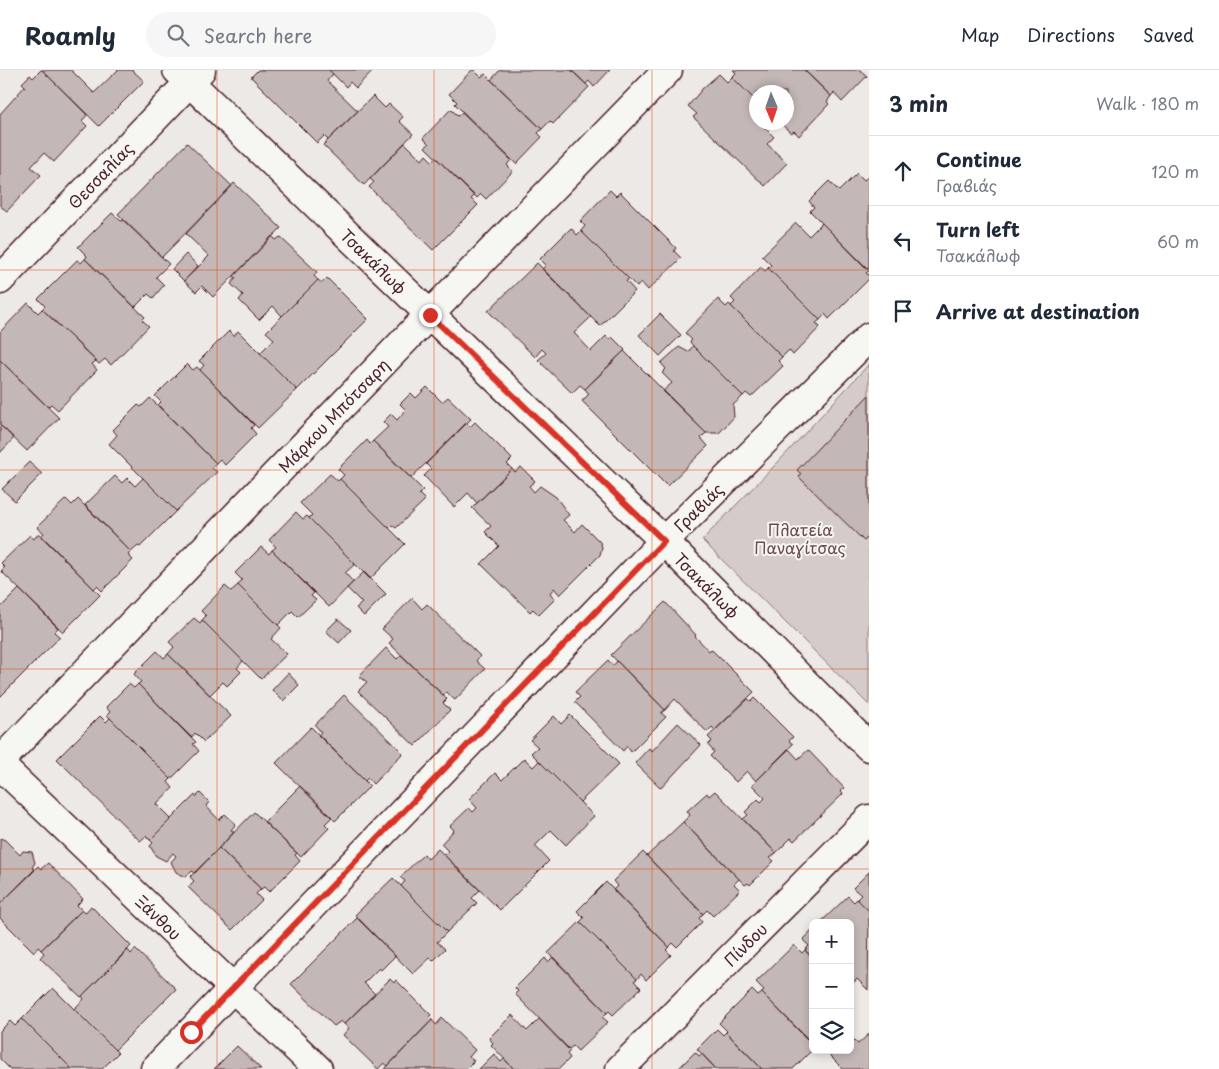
<!DOCTYPE html>
<html lang="en">
<head>
<meta charset="utf-8">
<style>
	body { margin:0; font-family:"Playpen Sans",sans-serif; background:#f6f6f7; color:#1f2937 }
	.controls { position:absolute; right:15px; bottom:15px; display:grid; overflow:hidden; border-radius:8px; box-shadow:0 2px 8px #0003 }
	.controls button { width:45px; height:45px; display:grid; place-items:center; padding:0; border:0; border-bottom:1px solid #e0e1e3; background:#fff; color:#1f2937; font:25px sans-serif }
	.compass { position:absolute; left:749px; top:15px; width:45px; height:45px; border-radius:50%; background:#fff; box-shadow:0 2px 8px #0003; rotate:178deg }
	.stop { position:absolute; width:15px; height:15px; margin:-11px; border:4px solid #d93025; border-radius:50%; background:#fff }
	.stop.end { background:#d93025; border-color:#fff; box-shadow:0 1px 5px #0008 }
	.list { margin:0; padding:0; list-style:none }
	h2 { display:flex; justify-content:space-between; align-items:center; height:65px; margin:0; padding:0 20px; font-size:21px }
	h2 small { font-size:16px; font-weight:400; color:#747a83 }
	.list li { display:grid; grid-template-columns:32px 1fr auto; gap:15px; align-items:center; box-sizing:border-box; height:70px; padding:0 20px; border-top:1px solid #e0e1e3 }
	.list b { display:block; font-size:19px; white-space:nowrap }
	.list p { margin:0; font-size:16px; white-space:nowrap; color:#747a83 }
	.list em { font-size:16px; font-style:normal; color:#747a83 }
	.icon { flex:none; width:28px; height:28px; fill:none; stroke:currentColor; stroke-width:2; stroke-linecap:round; stroke-linejoin:round }
	.map { position:relative; flex:none; width:869px; height:999px; overflow:hidden }
	header { display:flex; align-items:center; gap:30px; box-sizing:border-box; height:70px; padding:0 25px; background:#fff; border-bottom:1px solid #e0e1e3 }
	header strong { font-size:24px }
	nav { display:flex; gap:28px; margin-inline-start:auto; font-size:18px }
	.search { width:350px; height:45px; background:#f6f6f7; display:flex; align-items:center; gap:12px; box-sizing:border-box; padding:0 18px; border-radius:28px; color:#747a83; font-size:19px }
	main { display:flex }
	aside { flex:1; background:#fff }
	.map>svg:first-child { display:block }
	.green { fill:#d4cbca; stroke:#8f757a }
	.building { fill:#c4b7b7; stroke:#4a1f2b }
	.lines { fill:none; stroke-linecap:round; stroke-linejoin:round }
	.street-casing { stroke:#4a1f2b; stroke-width:31 }
	.street { stroke:#f6f6f2; stroke-width:28 }
	.route { stroke:#d93025; stroke-width:6 }
	.grid { fill:none; stroke:#e0560e; stroke-width:1; stroke-opacity:0.55 }
	.labels { text-anchor:middle; dominant-baseline:central; stroke-width:4; stroke-linejoin:round; paint-order:stroke }
	.street-label { font-size:16px; fill:#4a1f2b; stroke:#f6f6f2 }
	.park-label { font-size:16px; fill:#6c4a53; stroke:#f6f6f2 }
</style>
</head>
<body>
<header>
<strong>Roamly</strong>
<div class="search"><svg class="icon" aria-label="search" viewBox="0 0 24 24"><circle cx="10" cy="10" r="6"/><path d="M15 15l6 6"/></svg>Search here</div>
<nav><a>Map</a><a>Directions</a><a>Saved</a></nav>
</header>
<main>
<div class="map">
<svg width="869" height="999" viewBox="0 0 869 999">
	<rect width="100%" height="100%" fill="#ece9e6"/>
	<filter id="ink" filterUnits="userSpaceOnUse"><feTurbulence type="fractalNoise" baseFrequency=".02" numOctaves="2"/><feDisplacementMap in="SourceGraphic" scale="10" xChannelSelector="R" yChannelSelector="G"/><feConvolveMatrix kernelMatrix="1 2 1 2 8 2 1 2 1" color-interpolation-filters="sRGB"/></filter>
	<g filter="url(#ink)">
		<path class="green" d="M869,294V635L702,470L781,389Z"/>
		<path class="building" d="M41,0H42L87,45L82,51L87,56L54,92L44,83L31,97L41,105L7,141L0,136V44L25,16L22,13L30,5L33,8Z
			M42,0H71L94,23L118,0H132L144,11L99,56Z
			M258,0H329L333,4L327,11L358,41L328,70L324,66L317,73L251,7Z
			M329,0H373L356,18L350,12L346,17Z
			M472,0H474L481,7L485,4L542,59L538,63L542,67L516,94L455,34L457,32L449,24Z
			M500,0H571L589,17L553,54L550,51L542,59L491,10Z
			M571,0H610L594,17L589,11L586,14Z
			M733,0H804L831,26L827,32L829,34L799,66L794,61L791,63L779,52H786V22H756V31L732,7L736,3Z
			M804,0H860L867,6L842,32L834,23L831,26Z
			M719,4L727,12L732,7L756,31V52H770L765,58L774,67L767,74L787,93L765,116L693,47L697,44L688,36L703,18Z
			M373,26L385,38L389,34L403,47L399,51L413,64L364,115L323,75Z
			M451,39L458,46L462,42L511,90L507,95L513,101L486,129L481,124L477,128L425,77L429,74L423,68Z
			M187,73L232,116L162,187L118,144Z
			M405,73L422,90L426,85L432,91L436,88L474,126L471,129L478,135L433,180L369,117L374,112L370,109Z
			M857,103L864,110L868,107L869,108V198L868,199L810,141L814,137L809,131L829,111L839,121Z
			M234,113L281,158L213,227L202,216L196,222L184,211L209,186L186,164Z
			M610,120L616,126L620,122L676,178L674,181L681,188L648,220L641,212L637,217L581,161L585,156L580,151Z
			M112,143L121,151L123,150L169,194L156,207L164,215L153,228L148,224L135,237L85,189L87,186L78,177Z
			M796,153L809,166L822,153L869,201L866,203L869,206V209L829,249L825,244L820,250L768,198L771,195L762,186Z
			M571,158L577,165L581,161L629,209L626,211L635,221L600,256L542,199L546,195L540,189Z
			M272,166L276,170L280,167L317,202L314,206L318,210L282,246L273,236L259,250L239,230L243,225L231,214L236,208L234,206Z
			M186,184L198,196L184,211L172,199Z
			M85,189L145,247L142,250L149,256L111,295L105,289L99,294L42,239L45,236L38,229L77,190L81,193Z
			M537,193L591,247L574,263L591,281L606,266L609,270L612,267L625,280L585,319L580,315L572,323L538,290L546,283L542,279L535,287L488,241Z
			M761,197L765,201L768,198L820,250L816,253L820,257L793,285L789,280L782,287L731,236L735,232L731,228Z
			M327,208L368,249L297,320L260,283L274,269L266,262L318,210L322,213Z
			M718,229L726,237L729,234L782,287L778,291L783,296L751,327L746,323L743,326L693,276L690,272L692,270L685,263Z
			M28,233L38,243L42,239L96,291L92,294L97,300L58,340L51,334L48,337L0,290V262Z
			M660,244L681,265L660,286L639,265Z
			M229,261L234,266L238,261L297,320L258,358L200,300L204,295L199,291Z
			M693,276L743,326L733,335L734,347L719,363H706L663,321L672,313L662,303L666,299L661,293L679,277L688,282Z
			M624,281L706,363L701,368L708,376L667,416L582,331L589,324L585,319Z
			M0,290L59,348L27,381L0,355Z
			M187,294L193,300L197,297L254,355L251,358L256,364L225,395L220,389L216,393L158,335L161,332L155,326Z
			M427,317L442,332L448,327L471,349L411,408L373,371L388,357L383,352L391,344L397,350L406,340L400,334L411,323L416,328Z
			M869,325V466L864,471L799,407L801,404L797,400Z
			M150,328L216,393L212,398L217,402L176,441L109,374L117,365L113,360L138,335L141,337Z
			M475,352L512,389L507,394L512,399L477,433L468,423L454,437L424,406L431,399L426,394L466,353L470,357Z
			M0,356H1L14,368L0,383Z
			M367,370L370,374L373,371L423,420L419,424L425,430L396,458L392,455L389,458L340,409L344,405L338,399Z
			M29,392L42,404L15,431L2,419Z
			M521,397L535,411L529,416L534,422L540,416L556,427L569,445L563,450L575,462L582,454L600,472L602,477L600,485L560,525L554,518L550,523L555,529L539,545L533,539L530,542L481,494L499,476L485,462L491,456L472,438L512,399L515,402Z
			M330,404L338,411L340,409L405,474L370,509L309,448L312,445L300,433Z
			M115,406L122,413L127,408L135,416L143,408L176,441L140,477L138,476L131,482L85,435Z
			M66,429L72,435L78,429L131,482L128,485L133,490L102,521L97,516L94,519L41,466L44,463L37,457Z
			M296,442L303,449L307,446L355,494L345,503L353,512L329,537L272,480L276,477L269,470Z
			M39,463L100,525L63,562L1,501L5,497L1,493L30,465L34,469Z
			M261,477L269,484L272,480L314,523L311,526L316,530L298,547L292,541L278,555L238,515L242,510L235,503Z
			M364,502L386,524L364,546L356,538L362,533L347,518Z
			M238,515L281,558L271,569L287,584L261,609L202,550L206,546L201,541L225,516L231,521Z
			M19,519L58,558L54,562L60,567L0,627V538Z
			M412,528L422,539L427,534L480,586L476,591L485,599L455,630L446,622L443,625L389,573L393,569L382,559Z
			M665,532L696,565L695,566L709,581L711,579L754,622L715,660L712,657L707,662L675,629L665,640L611,585Z
			M194,548L200,553L202,550L243,591L237,598L241,602L227,616L223,612L210,625L168,584L174,577L169,572Z
			M338,549L351,560L339,573L326,561Z
			M386,578L397,589L401,585L447,629L443,633L450,640L415,676L358,621L367,612L359,606Z
			M157,581L164,588L168,584L231,646L204,672L195,663L191,668L138,614L141,612L134,604Z
			M608,590L613,596L617,591L665,640L661,643L666,647L631,682L627,676L623,681L575,632L580,627L575,622Z
			M288,603L299,615L283,631L272,620Z
			M129,614L134,618L138,614L196,672L193,674L199,681L171,709L107,645L110,642L106,637Z
			M344,625L403,683L373,714L368,708L365,711L318,665L321,662L315,655Z
			M754,628L793,667L789,671L793,674L756,711L747,701L736,712L710,686L714,682L708,675L712,671L708,667L748,629L751,631Z
			M570,645L619,694L580,732L531,683L538,677L530,670L554,646L561,654Z
			M100,646L106,652L110,648L171,709L168,712L173,718L156,734L171,749L150,770L146,766L140,771L57,689Z
			M678,653L701,675L661,718L635,693L649,678L652,681Z
			M311,657L370,716L335,751L276,693Z
			M789,679L798,689L808,680L844,718L840,721L843,724L794,771L791,768L776,783L743,749L748,745L745,742L758,729L761,732L765,728L752,715Z
			M524,688L533,697L539,691L594,746L566,775L551,760L535,776L549,791L500,840L444,785L448,781L441,774L454,760L450,756L469,738L473,742L477,738L469,729L495,703L502,710Z
			M300,716L332,747L325,754L329,758L301,787L264,752Z
			M715,721L776,783L770,788L774,791L750,815L748,813L745,815L683,752L690,745L687,741L707,723L709,726Z
			M200,723L209,732L206,736L219,750L225,744L236,754L231,760L234,762L195,803L192,801L186,807L176,802L171,792L176,786L173,783L166,791L156,786L150,776L153,773L150,770L195,725L196,727Z
			M254,742L297,783L295,785L300,791L269,822L264,817L261,819L219,778Z
			M683,752L739,809L734,814L740,820L713,846L707,840L703,844L647,786Z
			M0,768L5,770L20,785L23,781L32,782L35,793L32,797L35,800L0,834Z
			M219,778L261,819L256,824L262,830L232,860L188,817L194,811L190,807Z
			M438,779L480,820L472,828L477,833L447,862L401,816L405,811L400,807L424,784L428,789Z
			M643,782L703,844L699,848L702,852L677,877L673,873L669,877L613,820L617,816L613,811Z
			M48,793L83,829L77,835L82,840L41,880L38,877L34,882L0,848V834L38,796L41,799Z
			M869,802V841L857,829L861,825L853,818Z
			M393,808L447,862L437,872L445,879L433,891L430,888L413,904L355,845Z
			M606,812L669,877L666,880L671,885L646,910L641,904L637,909L580,852L584,848L577,841Z
			M848,826L854,832L857,829L869,841L868,920L857,909L850,916V853H820Z
			M91,836L131,876L81,927L40,888L44,883L41,880L82,840L85,843Z
			M357,848L395,886L381,900L379,898L364,913L375,924L344,954L341,951L334,956L291,914Z
			M580,852L637,909L634,911L641,918L613,945L609,941L607,943L548,883Z
			M813,860V889L805,880L809,876L803,870Z
			M794,875L802,883L805,880L813,889V965L808,970L762,923L764,920L756,912Z
			M135,879L176,919L115,980L74,939L84,929L82,926L128,880L131,884Z
			M553,887L607,943L602,947L608,952L578,981L573,976L569,979L515,924L518,921L515,918L545,888L548,892Z
			M390,909L394,913L396,910L431,945L429,947L432,950L388,996L384,993L378,999L343,965L349,958L344,954Z
			M53,918L118,983L102,999H72L22,949Z
			M752,920L758,926L762,923L813,974L810,978L812,980L793,999H762L726,962L727,961L719,953Z
			M512,945L527,961L539,949L570,981L567,984L570,988L559,999H514L491,975L493,973L489,968Z
			M442,948L475,980L469,987L474,991L466,999H385L432,950L436,955Z
			M22,949L72,999H10L0,989V961L10,951L15,956Z
			M717,959L723,965L726,962L762,999H716L697,979Z
			M869,964V999H843L827,983L830,980H850V966L858,974Z
			M237,976L261,999H214Z
			M695,982L699,986L702,984L716,999H681L680,997Z
			M494,984L501,992L504,989L514,999H479Z"/>
		<g class="lines">
			<defs>
				<path id="street" d="M177,0L664,471L869,677
					M0,210L201,0
					M0,691L429,245L668,0
					M0,695L318,999
					M155,999L664,471L869,267
					M620,999L869,749"/>
			</defs>
			<use href="#street" class="street-casing"/>
			<use href="#street" class="street"/>
		</g>
	</g>
	<g class="lines" filter="url(#ink)">
		<path class="route" d="M191,962L664,471L430,245"/>
	</g>
	<path class="grid" d="M217,0V999M434,0V999M652,0V999M0,200H869M0,400H869M0,599H869M0,799H869"/>
	<g class="labels">
		<g class="street-label">
			<text transform="translate(100 105) rotate(-46)">Θεσσαλίας</text>
			<text transform="translate(374 191) rotate(44)">Τσακάλωφ</text>
			<text transform="translate(333 345) rotate(-46)">Μάρκου Μπότσαρη</text>
			<text transform="translate(698 437) rotate(-45)">Γραβιάς</text>
			<text transform="translate(707 515) rotate(45)">Τσακάλωφ</text>
			<text transform="translate(159 847) rotate(44)">Ξάνθου</text>
			<text transform="translate(745 874) rotate(-45)">Πίνδου</text>
		</g>
		<g class="park-label">
			<text x="800" y="459">Πλατεία<tspan x="800" dy="18">Παναγίτσας</tspan></text>
		</g>
	</g>
</svg>
<div class="controls">
<button>+</button>
<button>−</button>
<button><svg class="icon" aria-label="layers" viewBox="0 0 24 24"><path d="M12 4l9 5-9 5-9-5zM3 14l9 5 9-5"/></svg></button>
</div>
<svg class="compass" viewBox="-18 -18 36 36"><path d="M0-13l5 13h-10z" fill="#e53935"/><path d="M0 13l5-13h-10z" fill="#747a83"/></svg>
<div class="stop" style="left:191px;top:962px"></div>
<div class="stop end" style="left:430px;top:245px"></div>
</div>
<aside>
<h2>3 min<small>Walk · 180 m</small></h2>
<ul class="list">
<li><svg class="icon" aria-label="ahead" viewBox="0 0 24 24"><path d="M12 20V5M6 11l6-6 6 6"/></svg><div><b>Continue</b><p>Γραβιάς</p></div><em>120 m</em></li>
<li><svg class="icon" aria-label="left" viewBox="0 0 24 24"><path d="M17 20v-9H6M10 6l-5 5 5 5"/></svg><div><b>Turn left</b><p>Τσακάλωφ</p></div><em>60 m</em></li>
<li><svg class="icon" aria-label="arrive" viewBox="0 0 24 24"><path d="M6 21V4h12l-3 4 3 4H6"/></svg><div><b>Arrive at destination</b></div></li>
</ul>
</aside>
</main>
</body>
</html>
